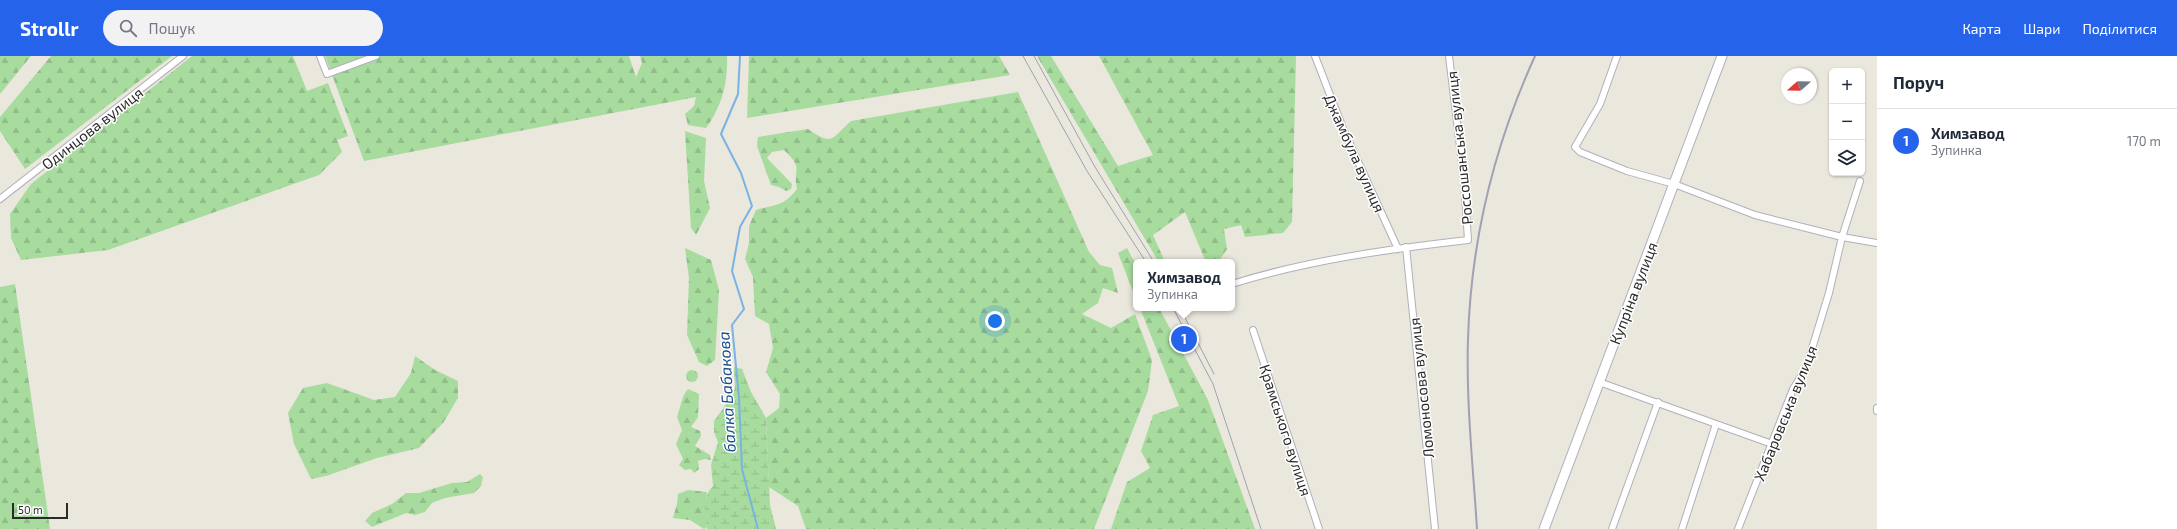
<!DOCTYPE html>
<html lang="uk">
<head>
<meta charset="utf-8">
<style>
	body { margin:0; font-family:"Exo 2",sans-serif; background:#f2f2f3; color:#1f2937 }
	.controls { position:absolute; right:12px; top:12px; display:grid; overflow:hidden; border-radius:6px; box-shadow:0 1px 3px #0004 }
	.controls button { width:36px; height:36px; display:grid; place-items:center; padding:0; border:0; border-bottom:1px solid #e0e1e3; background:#fff; color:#1f2937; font:20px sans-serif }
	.compass { position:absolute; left:1781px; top:12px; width:36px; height:36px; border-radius:50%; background:#fff; box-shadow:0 1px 3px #0004; rotate:250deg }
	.scale { position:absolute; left:12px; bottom:10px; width:56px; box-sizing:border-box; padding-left:4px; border:2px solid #2a2a2a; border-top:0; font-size:11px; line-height:14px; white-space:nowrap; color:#2a2a2a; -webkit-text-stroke:3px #fff; paint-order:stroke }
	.you { position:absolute; left:995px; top:265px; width:14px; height:14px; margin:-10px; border:3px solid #fff; border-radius:50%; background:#1a73e8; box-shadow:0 0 0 6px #1a73e833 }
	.badge { display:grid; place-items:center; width:26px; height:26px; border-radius:50%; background:#2563eb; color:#fff; font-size:13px; font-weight:700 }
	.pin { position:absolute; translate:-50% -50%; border:2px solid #fff; box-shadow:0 1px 4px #0006 }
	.popup { position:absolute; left:1133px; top:203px; width:102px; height:52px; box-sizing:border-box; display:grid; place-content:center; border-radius:6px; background:#fff; filter:drop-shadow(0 1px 3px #0005); font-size:13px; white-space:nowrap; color:#747a83 }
	.popup b { font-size:15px; color:#1f2937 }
	.popup::after { content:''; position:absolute; left:50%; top:100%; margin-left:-8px; border:8px solid transparent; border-top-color:#fff }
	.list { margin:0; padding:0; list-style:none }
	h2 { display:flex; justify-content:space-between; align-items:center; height:52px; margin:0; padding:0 16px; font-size:17px }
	h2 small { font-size:13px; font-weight:400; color:#747a83 }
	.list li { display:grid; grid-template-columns:26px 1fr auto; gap:12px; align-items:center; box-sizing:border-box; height:64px; padding:0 16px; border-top:1px solid #e0e1e3 }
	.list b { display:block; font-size:15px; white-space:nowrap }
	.list p { margin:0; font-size:13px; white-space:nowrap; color:#747a83 }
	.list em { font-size:13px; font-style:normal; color:#747a83 }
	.icon { flex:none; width:22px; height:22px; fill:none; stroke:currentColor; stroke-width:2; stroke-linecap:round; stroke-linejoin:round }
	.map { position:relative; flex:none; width:1877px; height:473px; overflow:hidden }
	header { display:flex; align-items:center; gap:24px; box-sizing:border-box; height:56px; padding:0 20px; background:#2563eb; color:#fff }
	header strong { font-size:19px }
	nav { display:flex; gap:22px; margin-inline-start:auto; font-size:14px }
	.search { width:280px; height:36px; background:#f2f2f3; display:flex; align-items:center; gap:10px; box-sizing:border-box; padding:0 14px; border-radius:22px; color:#747a83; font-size:15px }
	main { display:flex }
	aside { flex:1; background:#fff }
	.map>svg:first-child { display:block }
	.forest { fill:url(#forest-firs) }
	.wetland { fill:url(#wetland-marsh) }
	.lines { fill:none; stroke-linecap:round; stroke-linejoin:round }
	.stream { stroke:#79b3e3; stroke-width:2 }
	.minor-casing { stroke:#b0b0bc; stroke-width:8 }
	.secondary-casing { stroke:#b0b0bc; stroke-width:11 }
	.minor { stroke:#fff; stroke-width:6 }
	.secondary { stroke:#fff; stroke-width:9 }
	.tram { stroke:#a1a0b2; stroke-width:1 }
	.rail { stroke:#a1a0b2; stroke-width:2 }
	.labels { text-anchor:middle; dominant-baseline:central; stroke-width:3; stroke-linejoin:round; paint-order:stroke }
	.street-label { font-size:15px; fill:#2a2a2a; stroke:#fff }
	.water-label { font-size:16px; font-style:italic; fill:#1a4f8d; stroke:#fff }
</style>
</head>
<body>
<header>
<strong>Strollr</strong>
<div class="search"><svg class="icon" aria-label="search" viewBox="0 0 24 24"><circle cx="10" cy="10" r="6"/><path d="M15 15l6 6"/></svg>Пошук</div>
<nav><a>Карта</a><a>Шари</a><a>Поділитися</a></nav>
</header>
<main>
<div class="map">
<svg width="1877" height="473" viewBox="0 0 1877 473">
	<defs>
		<pattern id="forest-firs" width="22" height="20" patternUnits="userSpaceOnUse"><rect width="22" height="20" fill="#a7dc9e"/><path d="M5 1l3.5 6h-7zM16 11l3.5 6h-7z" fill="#90bd88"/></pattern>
		<pattern id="wetland-marsh" width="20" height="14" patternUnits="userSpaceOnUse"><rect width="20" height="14" fill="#a7dc9e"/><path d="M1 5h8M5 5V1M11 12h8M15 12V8" fill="none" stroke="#90bd88"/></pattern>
	</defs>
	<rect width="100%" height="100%" fill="#eae7dd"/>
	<path class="forest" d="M0,0H31L0,38Z
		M51,0H172L25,113L0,75V61Z
		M192,0H293L307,35L328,27L348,80L337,84L342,96L319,119L108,194L21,204L11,182L10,158L31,128Z
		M325,0H629L636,21L642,7L640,0H727C728,27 722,50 706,72L688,69L685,58L694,50L696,41L364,105Z
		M749,0H999L1010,19L747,62Z
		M1037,0H1051L1118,110L1153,99L1099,0H1296L1292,166L1283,177L1245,181L1241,169L1224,173L1227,193L1219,205L1205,204L1185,156L1153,179L1165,206L1158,205Z
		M1018,36L1089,196L1100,209L1112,212L1118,237L1103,232L1098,247L1082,258L1111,272L1135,258L1152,304L1148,335L1094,473H806L798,450L769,431L766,362L779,352L780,338L766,316L773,292L769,268L755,260L753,221L745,203L749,187V170L756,154C776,148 783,151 797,133C792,111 805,114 784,94L772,96L767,102L792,128L791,133L786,135L779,131L771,129L757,90L758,81L808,73C833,90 830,84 851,65Z
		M685,75L706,82L704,125L710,152L696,179L691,172Z
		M685,192L711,204L719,234L715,304L707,310L699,306L687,279L689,222Z
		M1127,192L1136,209V243L1118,197Z
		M15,228L50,473H0V231Z
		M1140,252H1159L1208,344L1255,473H1111L1127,426L1150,412L1141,395L1153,359L1179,350Z
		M415,300L435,314L458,325V342L443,367L419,392L377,402L326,420L311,423L294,388L288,357L303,332L327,327L374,344L395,341L411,317Z
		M686 320a6 6 0 1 1 12 0a6 6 0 1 1-12 0Z
		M688,333L699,338L698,361L691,371L700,375L701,380L695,390L710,399L711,404L705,403L698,405L699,413L694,417L691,413L685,414L679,409L683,403L676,388L682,374L677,361C681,351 681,341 688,333Z
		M480,418L483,421L481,430L474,437L445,442L432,447L425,456L415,459L406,457L372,471L365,465L372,457L392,448L406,437H419L452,427L467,426Z
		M688,434L707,436L705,454L707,471L704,473L690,464L673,462L677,448L678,438Z"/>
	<path class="wetland" d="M734,311L742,313L751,336L766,362L770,449L776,473H707C705,459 702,441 713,430L711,409L718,386L714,376V365L732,340L735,332Z"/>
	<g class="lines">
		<path class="stream" d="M740,0L738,38L721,78L741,117L752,150L740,171L732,215L744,253L732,269L739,342L742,413L758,473"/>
		<defs>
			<path id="minor" d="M320,0L327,18L376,0
				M1315,0L1344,75L1398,193
				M1617,0L1600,48L1575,91L1580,96L1627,115L1674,128L1755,159L1842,181L1877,187
				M0,143L183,0
				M1406,191L1435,473
				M1232,228C1309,204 1389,193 1468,184L1464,124L1449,0
				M1253,274L1319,473
				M1599,326L1772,388
				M1877,352V355
				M1612,473L1658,346
				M1682,473L1716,368
				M1738,473L1793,333L1806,312L1829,237L1842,181L1860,125"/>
			<path id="secondary" d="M1544,473L1722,0"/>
		</defs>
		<use href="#minor" class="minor-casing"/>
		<use href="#secondary" class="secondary-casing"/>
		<use href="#minor" class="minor"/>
		<use href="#secondary" class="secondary"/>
		<path class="tram" d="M1023,0L1087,115L1146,206
			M1034,0L1095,111L1154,206
			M1173,252L1213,328L1261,473
			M1180,252L1214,318"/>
		<path class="rail" d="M1477,473C1473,410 1466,346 1468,283C1471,184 1494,90 1535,0"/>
	</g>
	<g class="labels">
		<g class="street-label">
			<text transform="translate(92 72) rotate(-38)">Одинцова вулиця</text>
			<text transform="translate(1459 92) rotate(-96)">Россошанська вулиця</text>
			<text transform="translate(1355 97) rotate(66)">Джамбула вулиця</text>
			<text transform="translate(1633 237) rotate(-69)">Купріна вулиця</text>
			<text transform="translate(1421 332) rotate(-96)">Ломоносова вулиця</text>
			<text transform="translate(1785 357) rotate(-68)">Хабаровська вулиця</text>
			<text transform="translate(1286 374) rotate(72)">Крамського вулиця</text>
		</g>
		<g class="water-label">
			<text transform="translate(726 336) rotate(-93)">балка Бабакова</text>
		</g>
	</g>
</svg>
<div class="controls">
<button>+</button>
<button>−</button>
<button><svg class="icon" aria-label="layers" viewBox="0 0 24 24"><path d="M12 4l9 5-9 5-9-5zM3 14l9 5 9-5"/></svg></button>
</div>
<svg class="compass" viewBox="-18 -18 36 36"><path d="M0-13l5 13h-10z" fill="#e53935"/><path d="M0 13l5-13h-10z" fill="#747a83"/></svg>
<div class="scale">50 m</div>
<div class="you"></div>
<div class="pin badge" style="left:1184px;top:283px">1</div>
<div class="popup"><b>Химзавод</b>Зупинка</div>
</div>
<aside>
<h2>Поруч<small></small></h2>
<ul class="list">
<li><span class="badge">1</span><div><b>Химзавод</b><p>Зупинка</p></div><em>170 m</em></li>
</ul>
</aside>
</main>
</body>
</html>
